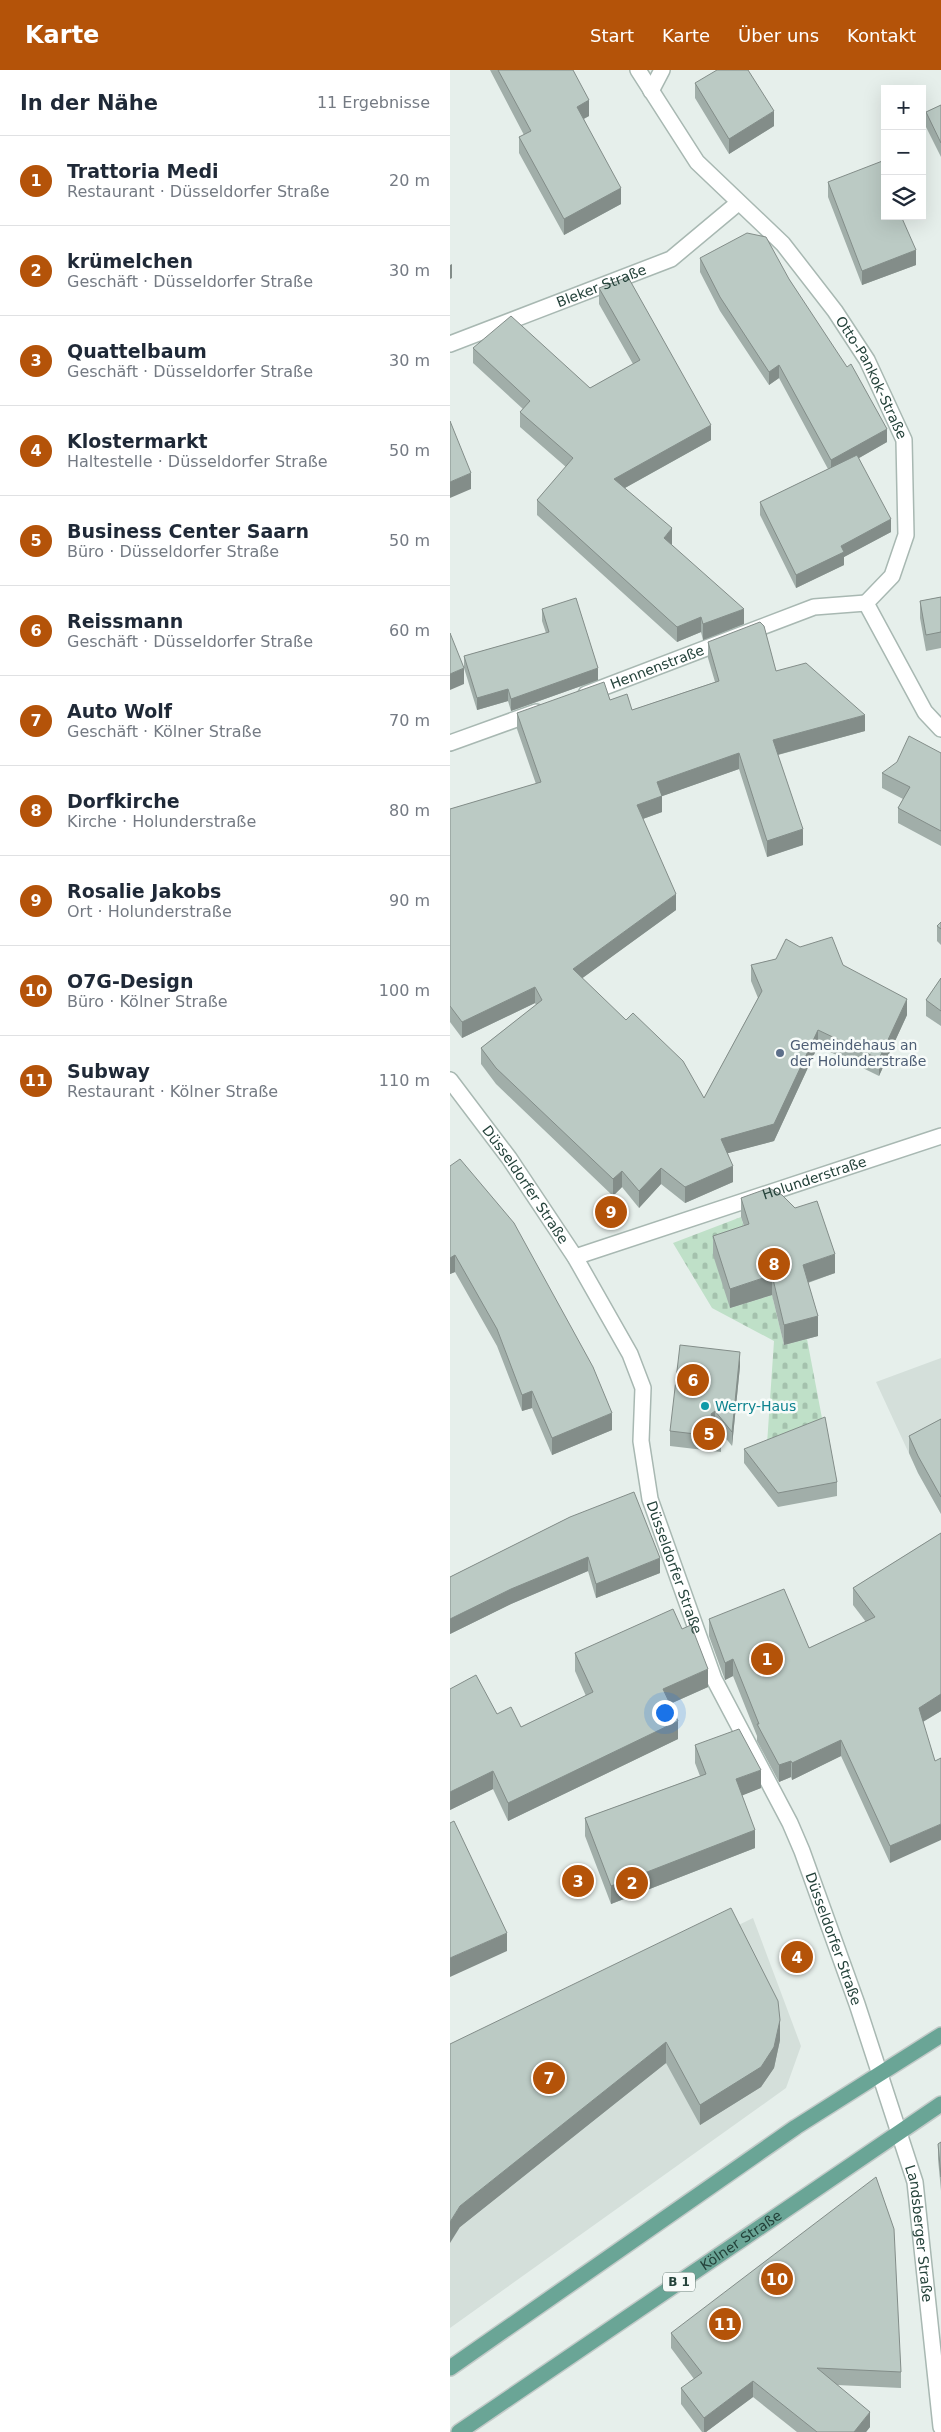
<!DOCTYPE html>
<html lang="de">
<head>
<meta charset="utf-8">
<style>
	body { margin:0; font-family:"DejaVu Sans",sans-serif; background:#f2f2f3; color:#1f2937 }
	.controls { position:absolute; right:15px; top:15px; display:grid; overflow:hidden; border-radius:0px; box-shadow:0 5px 20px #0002 }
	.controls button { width:45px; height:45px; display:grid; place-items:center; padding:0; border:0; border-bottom:1px solid #e0e1e3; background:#fff; color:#1f2937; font:25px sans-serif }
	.you { position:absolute; left:214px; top:1642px; width:18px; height:18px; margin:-12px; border:4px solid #fff; border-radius:50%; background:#1a73e8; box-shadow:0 0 0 8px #1a73e833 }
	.badge { display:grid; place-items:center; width:32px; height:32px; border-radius:50%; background:#b45309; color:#fff; font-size:16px; font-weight:700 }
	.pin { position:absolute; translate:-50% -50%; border:2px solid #fff; box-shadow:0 1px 5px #0006 }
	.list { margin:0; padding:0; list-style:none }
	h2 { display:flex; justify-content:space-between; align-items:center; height:65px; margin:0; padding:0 20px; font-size:21px }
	h2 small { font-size:16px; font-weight:400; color:#747a83 }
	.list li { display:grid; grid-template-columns:32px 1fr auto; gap:15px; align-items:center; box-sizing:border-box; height:90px; padding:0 20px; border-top:1px solid #e0e1e3 }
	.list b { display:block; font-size:19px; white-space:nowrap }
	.list p { margin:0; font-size:16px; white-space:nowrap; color:#747a83 }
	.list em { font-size:16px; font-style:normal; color:#747a83 }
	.icon { flex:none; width:28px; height:28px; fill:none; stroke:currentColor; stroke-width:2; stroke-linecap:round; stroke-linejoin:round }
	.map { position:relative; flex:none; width:491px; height:2362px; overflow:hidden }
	header { display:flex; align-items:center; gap:30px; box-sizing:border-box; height:70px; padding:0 25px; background:#b45309; color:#fff }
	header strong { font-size:24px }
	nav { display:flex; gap:28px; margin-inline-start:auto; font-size:18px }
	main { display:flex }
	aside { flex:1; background:#fff }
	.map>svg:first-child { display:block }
	.built { fill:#d4dfda }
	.cemetery { fill:url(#cemetery-stones) }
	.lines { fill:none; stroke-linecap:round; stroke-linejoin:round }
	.street-casing { stroke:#a8b8b2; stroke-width:18 }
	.primary-casing { stroke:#c2cac8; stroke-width:18 }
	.street { stroke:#fff; stroke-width:15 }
	.primary { stroke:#6aa596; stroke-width:15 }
	.wall { fill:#a1aea9 }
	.shaded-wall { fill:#838d89 }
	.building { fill:#bbcac4; stroke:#838d89 }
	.service-dot { fill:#5c6f8a; stroke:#f7fbf9; stroke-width:2 }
	.culture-dot { fill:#0f9aa8; stroke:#f7fbf9; stroke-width:2 }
	.labels { text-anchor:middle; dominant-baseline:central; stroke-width:5; stroke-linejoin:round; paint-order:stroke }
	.shield { fill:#f7fbf9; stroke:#637a73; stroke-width:1 }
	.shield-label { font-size:12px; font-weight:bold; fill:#24423a }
	.street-label { font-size:14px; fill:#24423a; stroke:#f7fbf9 }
	.service-label { font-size:14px; fill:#4e5e75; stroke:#f7fbf9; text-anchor:start }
	.culture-label { font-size:14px; fill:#0d838f; stroke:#f7fbf9; text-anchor:start }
</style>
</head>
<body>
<header>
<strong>Karte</strong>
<nav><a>Start</a><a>Karte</a><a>Über uns</a><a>Kontakt</a></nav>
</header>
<main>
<aside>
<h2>In der Nähe<small>11 Ergebnisse</small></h2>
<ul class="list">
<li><span class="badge">1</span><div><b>Trattoria Medi</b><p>Restaurant · Düsseldorfer Straße</p></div><em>20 m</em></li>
<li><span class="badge">2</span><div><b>krümelchen</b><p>Geschäft · Düsseldorfer Straße</p></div><em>30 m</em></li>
<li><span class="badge">3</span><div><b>Quattelbaum</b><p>Geschäft · Düsseldorfer Straße</p></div><em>30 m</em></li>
<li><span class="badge">4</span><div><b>Klostermarkt</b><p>Haltestelle · Düsseldorfer Straße</p></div><em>50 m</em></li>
<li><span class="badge">5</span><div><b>Business Center Saarn</b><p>Büro · Düsseldorfer Straße</p></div><em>50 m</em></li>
<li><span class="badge">6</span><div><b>Reissmann</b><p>Geschäft · Düsseldorfer Straße</p></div><em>60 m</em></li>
<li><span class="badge">7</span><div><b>Auto Wolf</b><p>Geschäft · Kölner Straße</p></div><em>70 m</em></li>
<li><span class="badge">8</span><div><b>Dorfkirche</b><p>Kirche · Holunderstraße</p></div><em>80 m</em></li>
<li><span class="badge">9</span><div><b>Rosalie Jakobs</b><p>Ort · Holunderstraße</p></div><em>90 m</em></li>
<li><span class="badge">10</span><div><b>O7G-Design</b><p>Büro · Kölner Straße</p></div><em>100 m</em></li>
<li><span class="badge">11</span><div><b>Subway</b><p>Restaurant · Kölner Straße</p></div><em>110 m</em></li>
</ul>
</aside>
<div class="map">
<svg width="491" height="2362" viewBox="0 0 491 2362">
	<defs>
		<pattern id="cemetery-stones" width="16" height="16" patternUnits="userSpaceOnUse" patternTransform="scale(1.25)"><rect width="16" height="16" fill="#bfe0c8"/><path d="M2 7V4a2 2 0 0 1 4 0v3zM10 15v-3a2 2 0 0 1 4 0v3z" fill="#a4c1ad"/></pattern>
	</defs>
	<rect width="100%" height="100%" fill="#e6efeb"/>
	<path class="built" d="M491,1288V1444L468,1403L426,1312Z
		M303,1848L351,1976L336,2018L0,2258V1995Z"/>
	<path class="cemetery" d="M291,1147L299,1173L280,1238L322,1225L334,1275L357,1269L375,1364L317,1374L324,1271L262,1238L223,1173Z"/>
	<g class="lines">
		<defs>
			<g id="street">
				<path id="s1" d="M188,0L247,92L333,174L385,241L417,290L454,370L456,465L442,506L416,533"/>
				<path d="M201,21L212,0"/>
				<path id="s2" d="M0,274L221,189L288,133"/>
				<path d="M416,533L475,642L491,659"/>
				<path id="s3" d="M136,624L364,537L416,533"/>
				<path d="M0,673L86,642"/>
				<path id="s4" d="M0,1010L59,1088L125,1187L180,1284L193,1318L191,1371L200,1429L264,1609L340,1753L352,1781L407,1934L465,2112L491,2357"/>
				<path id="s5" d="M125,1187L491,1066"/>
			</g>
			<g id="primary">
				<path d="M0,2298L346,2057L491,1965"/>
				<path id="s6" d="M9,2362L491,2034"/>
			</g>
		</defs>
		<use href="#street" class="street-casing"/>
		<use href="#primary" class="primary-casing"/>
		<use href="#street" class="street"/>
		<use href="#primary" class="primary"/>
	</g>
	<path class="wall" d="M40,0H123L139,46L134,49L171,134L114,165L69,83V67L74,65Z
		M245,13L324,56L279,84L245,28Z
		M491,35V87L476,57V42Z
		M378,112L435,146L466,195L412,215L378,127Z
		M250,188L339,209L437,372L409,388L441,462L394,487V495L346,518L310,445V432L378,399L329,308L319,315L270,241L250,202Z
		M149,218L261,370L175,418L222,474H221L294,554L253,570L251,562L227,572L87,445V430L116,397L70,357V342L73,339L23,293V278L140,318L183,294L149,234Z
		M491,527V578L476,581L470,548V531Z
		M92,539L148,610L61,641L58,631L27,640L14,598V586L96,563L92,551Z
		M258,572L326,601L415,661L328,685L353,775L317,787L289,699L212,726V742L193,749L226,840L132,908L254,1028L308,928L301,911V895L326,889L350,877L393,895L457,945L429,1006L368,976L324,1071L278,1083L283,1112L235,1133L211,1114L189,1138L172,1117L163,1126L46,1014L31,994V978L86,935L85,933L12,968L0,952V739L86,714L67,659V643L160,630L182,640L265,612L258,588Z
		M491,683V776L448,753V738L453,729L432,718V703Z
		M491,852V875L487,871V856Z
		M491,908V956L476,946V930Z
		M0,1096L162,1360L102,1385L82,1338L72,1341L47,1276L5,1202L0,1204Z
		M291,1128L385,1203L358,1213L368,1266L334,1275L322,1225L280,1238L263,1185V1166L294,1156L291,1147Z
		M290,1296L282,1376L266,1356L271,1367V1382L220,1376V1361Z
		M491,1349V1444L468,1403L459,1383V1366Z
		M294,1379L387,1412V1426L328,1437L294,1393Z
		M120,1447L210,1503L146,1528L138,1501L61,1534L0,1564V1507Z
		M491,1463V1641L473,1652L440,1793L391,1686L342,1710L341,1707L329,1712L307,1671V1666L283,1606L275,1610L259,1566V1549L359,1578L416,1552L403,1535V1518Z
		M125,1583L258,1617L220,1634L228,1669L58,1751L43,1719L0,1740V1619L71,1657L136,1626L125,1601Z
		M245,1675L311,1718L292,1725L305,1778L161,1834L135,1766V1748L250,1706L245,1693Z
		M330,1970L324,1998L311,2017L250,2055L216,1993L10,2157L0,1974Z
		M491,2072V2121L488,2089V2074Z
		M221,2263L451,2302V2318L387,2315L420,2357L416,2362H347L303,2327L256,2362H252L231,2334V2318L244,2309L221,2278Z"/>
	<path class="shaded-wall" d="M139,30V46L127,52V37Z
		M324,41V56L279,84V69Z
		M171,118V134L114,165V149Z
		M466,180V195L412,215V201Z
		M2,194V208L0,209V195Z
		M329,295V308L319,315V302Z
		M261,355V370L164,424V409Z
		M437,359V372L381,404V390Z
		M21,403V419L0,428V412Z
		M441,449V462L394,487V495L346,518V505L391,476Z
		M222,458V474L214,483V468Z
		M294,539V554L253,570V554Z
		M251,547V562L227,572V557Z
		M14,598V614L0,620V604Z
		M148,598V610L61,641V629Z
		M58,619V631L27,640V628Z
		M415,645V661L323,686V670Z
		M289,683V699L207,728V712Z
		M212,726V742L187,751V735Z
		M353,759V775L317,787V771Z
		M226,824V840L123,915V899Z
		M85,917V933L12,968V952Z
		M457,929V945L429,1006V989Z
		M368,960V976L324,1071L271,1085V1069Z
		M283,1096V1112L235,1133V1117Z
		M211,1098V1114L189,1138V1121Z
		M172,1101V1117L163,1126V1109Z
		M385,1184V1203L353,1214V1195Z
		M5,1185V1202L0,1204V1188Z
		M322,1205V1225L280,1238V1219Z
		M368,1246V1266L334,1275V1255Z
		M290,1282V1296L282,1376V1362Z
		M82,1321V1338L72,1341V1325Z
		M265,1341V1355L261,1344Z
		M162,1343V1360L102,1385V1368Z
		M138,1487V1501L61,1534L0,1564V1549L61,1519Z
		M210,1488V1503L146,1528V1514Z
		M283,1589V1606L275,1610V1593Z
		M258,1599V1617L213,1637V1619Z
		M491,1624V1641L469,1654V1638Z
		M228,1651V1669L58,1751V1733Z
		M391,1670V1686L342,1710V1693Z
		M341,1691V1707L329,1712V1695Z
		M311,1700V1718L286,1728V1709Z
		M43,1701V1719L0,1740V1722Z
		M491,1754V1770L440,1793V1776Z
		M305,1760V1778L161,1834V1816Z
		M57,1863V1881L0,1907V1888Z
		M330,1950V1970L324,1998L311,2017L250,2055V2035Z
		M216,1972V1993L10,2157L0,2173V2152L10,2136Z
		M303,2311V2327L256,2362H254V2348Z
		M420,2342V2357L416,2362H404Z"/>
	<path class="building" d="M48,0H123L139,30L127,37L171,118L114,149L69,67L81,61Z
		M267,0H298L324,41L279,69L245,13Z
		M491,35V73L476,42Z
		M435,90V146H451L466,180L412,201L378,112Z
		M297,163L316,167L339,209L397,297L401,294L437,359L381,390L329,295L319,302L270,227L250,188Z
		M178,207L261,355L164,409L222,458L214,468L294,539L253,554L251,547L227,557L87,430L123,388L70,342L80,331L23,278L61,246L140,318L190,290L149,218Z
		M0,351L21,403L0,412Z
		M407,385L441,449L391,476L394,482L346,505L310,432Z
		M491,527V562L476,565L470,531Z
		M126,528L148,598L61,629L58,619L27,628L14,586L99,562L92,539Z
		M310,552L314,556L326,601L356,593L415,645L323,670L353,759L317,771L289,683L207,712L212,726L187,735L226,824L123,899L176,950L183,943L233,991L254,1028L312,921L301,895L326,889L336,869L350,877L382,867L393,895L457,929L429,989L368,960L324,1054L271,1069L283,1096L235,1117L211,1098L189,1121L172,1101L163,1109L46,998L31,978L92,930L85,917L12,952L0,936V739L91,712L67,643L154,612L160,630L177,624L182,640L269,611L258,572Z
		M0,563L14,598L0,604Z
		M459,666L491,683V761L448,738L460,717L432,703L447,692Z
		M491,852V859L487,856Z
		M491,908V941L476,930Z
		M10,1089L64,1153L143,1297L162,1343L102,1368L82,1321L72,1325L47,1259L5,1185L0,1188V1096Z
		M319,1118L332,1125L345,1138L367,1131L385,1184L353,1195L368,1246L334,1255L322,1205L280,1219L263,1166L299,1154L291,1128Z
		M230,1275L290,1282L282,1362L265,1341L261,1344L271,1367L220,1361Z
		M375,1347L387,1412L328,1423L294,1379Z
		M491,1349V1427L468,1386L459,1366Z
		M184,1422L210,1488L146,1514L138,1487L61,1519L0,1549V1507L120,1447Z
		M491,1463V1624L469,1638L485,1691L491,1688V1754L440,1776L391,1670L342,1693L341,1691L329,1695L307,1654H309L283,1589L275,1593L259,1549L334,1519L359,1578L425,1547L403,1518Z
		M223,1539L232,1559L241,1555L258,1599L213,1619L228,1651L58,1733L43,1701L0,1722V1619L26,1605L47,1644L61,1637L71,1657L143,1622L125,1583Z
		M289,1659L311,1700L286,1709L305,1760L161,1816L135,1748L256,1704L245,1675Z
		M4,1751L57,1863L0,1888V1753Z
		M281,1838L328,1931L330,1950L324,1977L311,1997L250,2035L216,1972L10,2136L0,2152V1974Z
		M491,2072V2107L488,2074Z
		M426,2107L444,2159L451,2302L367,2298L420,2342L404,2362H367L303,2311L254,2348L231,2318L252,2303L221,2263Z"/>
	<circle class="service-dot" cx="330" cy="983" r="5"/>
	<circle class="culture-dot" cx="255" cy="1336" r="5"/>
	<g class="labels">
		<rect class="shield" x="213" y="2202.5" width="32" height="19" rx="4"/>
		<g class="shield-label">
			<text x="229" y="2212">B 1</text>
		</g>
		<g class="street-label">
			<text stroke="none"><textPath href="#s2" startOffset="162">Bleker Straße</textPath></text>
			<text stroke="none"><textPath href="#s1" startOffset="389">Otto-Pankok-Straße</textPath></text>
			<text stroke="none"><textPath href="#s3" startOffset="76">Hennenstraße</textPath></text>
			<text stroke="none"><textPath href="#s5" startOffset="252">Holunderstraße</textPath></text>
			<text stroke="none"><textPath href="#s4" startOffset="129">Düsseldorfer Straße</textPath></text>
			<text stroke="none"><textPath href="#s4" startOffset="549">Düsseldorfer Straße</textPath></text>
			<text stroke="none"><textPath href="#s4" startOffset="954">Düsseldorfer Straße</textPath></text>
			<text stroke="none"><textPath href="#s4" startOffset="1262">Landsberger Straße</textPath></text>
			<text stroke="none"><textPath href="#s6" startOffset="341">Kölner Straße</textPath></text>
		</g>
		<g class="service-label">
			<text x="340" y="975">Gemeindehaus an<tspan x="340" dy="16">der Holunderstraße</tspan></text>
		</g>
		<g class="culture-label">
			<text x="265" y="1336">Werry-Haus</text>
		</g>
	</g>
</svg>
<div class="controls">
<button>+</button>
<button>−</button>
<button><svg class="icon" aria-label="layers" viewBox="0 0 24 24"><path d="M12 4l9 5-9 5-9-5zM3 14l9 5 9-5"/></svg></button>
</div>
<div class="you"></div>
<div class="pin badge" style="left:317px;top:1589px">1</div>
<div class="pin badge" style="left:182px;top:1813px">2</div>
<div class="pin badge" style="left:128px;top:1811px">3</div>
<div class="pin badge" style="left:347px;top:1887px">4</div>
<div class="pin badge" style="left:259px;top:1364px">5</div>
<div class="pin badge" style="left:243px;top:1310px">6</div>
<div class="pin badge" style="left:99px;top:2008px">7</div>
<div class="pin badge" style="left:324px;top:1194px">8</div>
<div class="pin badge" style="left:161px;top:1142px">9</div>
<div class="pin badge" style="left:327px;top:2209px">10</div>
<div class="pin badge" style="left:275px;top:2254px">11</div>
</div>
</main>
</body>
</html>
